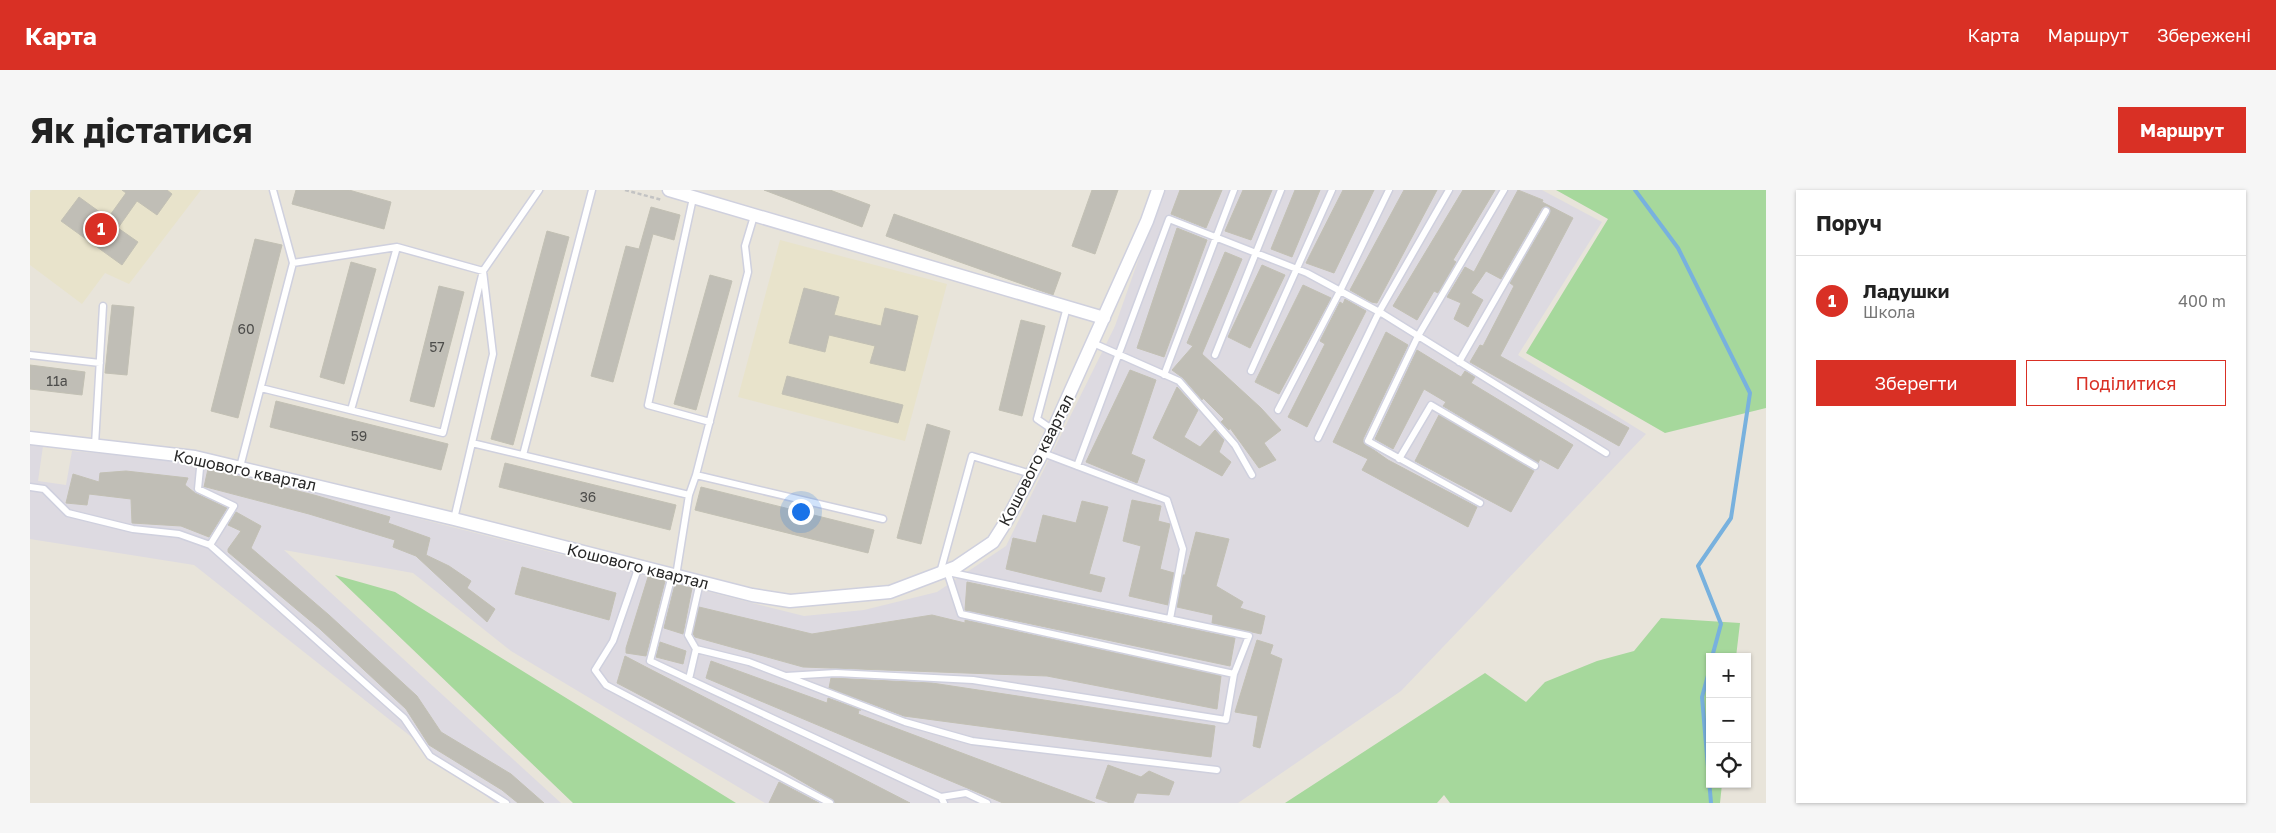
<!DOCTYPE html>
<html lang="uk">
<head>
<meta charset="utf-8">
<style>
	body { margin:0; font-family:"Golos Text",sans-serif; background:#f6f6f6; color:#222 }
	.controls { position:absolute; right:15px; bottom:15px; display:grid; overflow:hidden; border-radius:0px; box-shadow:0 1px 4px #0004 }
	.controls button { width:45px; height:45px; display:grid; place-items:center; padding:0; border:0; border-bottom:1px solid #e0e0e0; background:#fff; color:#222; font:25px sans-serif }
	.you { position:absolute; left:770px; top:321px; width:18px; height:18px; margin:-12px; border:4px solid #fff; border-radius:50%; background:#1a73e8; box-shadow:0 0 0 8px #1a73e833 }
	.badge { display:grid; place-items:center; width:32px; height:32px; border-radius:50%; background:#d93025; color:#fff; font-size:16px; font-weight:700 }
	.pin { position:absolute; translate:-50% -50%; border:2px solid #fff; box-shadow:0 1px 5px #0006 }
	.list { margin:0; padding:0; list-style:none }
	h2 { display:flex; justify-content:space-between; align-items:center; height:65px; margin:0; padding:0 20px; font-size:21px }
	h2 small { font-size:16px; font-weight:400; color:#767676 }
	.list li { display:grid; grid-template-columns:32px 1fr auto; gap:15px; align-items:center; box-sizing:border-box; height:90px; padding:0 20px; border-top:1px solid #e0e0e0 }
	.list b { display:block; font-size:19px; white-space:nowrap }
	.list p { margin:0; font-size:16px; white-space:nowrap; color:#767676 }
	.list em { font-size:16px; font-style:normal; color:#767676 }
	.actions { display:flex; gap:10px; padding:15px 20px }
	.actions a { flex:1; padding:11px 0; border:1px solid #d93025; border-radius:0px; text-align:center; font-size:18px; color:#d93025 }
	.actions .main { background:#d93025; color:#fff }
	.icon { flex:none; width:28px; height:28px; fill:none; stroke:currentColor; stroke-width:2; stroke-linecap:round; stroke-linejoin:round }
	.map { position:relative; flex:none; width:1736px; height:613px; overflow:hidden; border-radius:0px }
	header { display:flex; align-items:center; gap:30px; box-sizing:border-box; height:70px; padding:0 25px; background:#d93025; color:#fff }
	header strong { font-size:24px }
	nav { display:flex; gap:28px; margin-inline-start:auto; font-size:18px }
	.intro { display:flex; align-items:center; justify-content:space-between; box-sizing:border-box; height:120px; padding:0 30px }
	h1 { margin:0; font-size:35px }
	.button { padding:12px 22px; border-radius:0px; background:#d93025; color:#fff; font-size:18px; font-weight:700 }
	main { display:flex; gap:30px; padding:0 30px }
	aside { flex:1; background:#fff; border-radius:0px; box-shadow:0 1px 4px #0004 }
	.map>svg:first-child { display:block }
	.industrial { fill:#dddae1 }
	.education { fill:#e8e3cb }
	.green { fill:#a6d89c }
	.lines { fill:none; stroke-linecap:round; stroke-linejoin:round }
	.stream { stroke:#78b1de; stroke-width:4 }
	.building { fill:#c0beb6; stroke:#c2c0b4 }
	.service-casing { stroke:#cfd0de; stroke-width:9 }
	.minor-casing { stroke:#cfd0de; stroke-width:15 }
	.path { stroke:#c3c3c3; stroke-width:2.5; stroke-dasharray:4 2.5; stroke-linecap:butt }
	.service { stroke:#fff; stroke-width:6 }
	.minor { stroke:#fff; stroke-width:12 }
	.labels { text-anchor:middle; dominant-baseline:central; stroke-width:4; stroke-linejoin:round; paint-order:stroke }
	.number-label { font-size:14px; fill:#4d4d4b }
	.street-label { font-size:16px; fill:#272727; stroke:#fff }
</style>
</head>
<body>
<header>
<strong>Карта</strong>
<nav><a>Карта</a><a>Маршрут</a><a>Збережені</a></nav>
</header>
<div class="intro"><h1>Як дістатися</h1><a class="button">Маршрут</a></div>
<main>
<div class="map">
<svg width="1736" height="613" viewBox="0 0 1736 613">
	<rect width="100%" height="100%" fill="#e8e4da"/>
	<path class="industrial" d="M1133,0H1512L1572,32L1488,165L1616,244L1371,501L1208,613H735L481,461L383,383L254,360L531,613H465L164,375L0,349V255L13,256L8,291L36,295L42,261L165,272L774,426L834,420L907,402L976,356L1085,136Z"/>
	<path class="education" d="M2,0H171L99,94L75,83L52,114L0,75V3Z
		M750,50L917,94L875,251L708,207Z"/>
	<path class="green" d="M1526,0H1736V218L1635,243L1496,163L1578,29Z
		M305,385L365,402L706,613H543Z
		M1631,428L1710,433L1706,467H1680V594H1692L1690,613H1420L1414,605L1407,613H1255L1455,483L1496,512L1515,492L1567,471L1604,461Z"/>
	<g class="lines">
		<path class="stream" d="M1605,0L1648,58L1720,203L1701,328L1668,376L1691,434L1682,467
			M1680,478L1672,507L1681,613"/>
	</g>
	<path class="building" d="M92,0H137L142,4L127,25L107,11L88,38L108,52L92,75L31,31L49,7L78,28L96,3Z
		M266,0H319L361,12L354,39L262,14Z
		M734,0H800L840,15L832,37Z
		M1062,0H1088L1065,64L1042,56Z
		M1150,0H1192L1176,38L1141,24Z
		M1213,0H1242L1221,50L1195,41Z
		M1265,0H1290L1262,67L1241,59Z
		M1313,0H1344L1304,83L1276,73Z
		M1374,0H1407L1347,113L1341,112L1320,100Z
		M1433,0H1465L1423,70L1426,72L1408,103L1404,101L1387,130L1363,116Z
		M1488,0L1513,10L1512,12L1543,28L1470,166L1599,238L1589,256L1440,172L1450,155L1453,156L1484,96L1480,93L1520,24V18L1516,16L1512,18L1471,89L1456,81L1441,103L1453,110L1438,137L1424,129L1431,113L1417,107L1435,77L1444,82Z
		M621,17L650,25L644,50L623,44L583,192L561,186L596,56L609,59Z
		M864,24L1031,83L1023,105L856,46Z
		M1147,38L1177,50L1134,167L1107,158Z
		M517,41L539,47L483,255L461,249Z
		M225,49L252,55L208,228L181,221Z
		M1195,62L1212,69L1172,164L1231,218L1251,240L1234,253L1246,270L1229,278L1200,238L1199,240L1191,232L1194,229L1173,208L1172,210L1153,188L1142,180L1163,156L1157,153Z
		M321,72L346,79L314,194L290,187Z
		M1232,75L1255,85L1220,158L1198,147Z
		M680,85L702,91L666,220L644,214Z
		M1273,95L1301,108L1249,204L1225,192Z
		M409,96L434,102L404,217L380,211Z
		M774,98L809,107L804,125L851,136L855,118L888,126L875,181L840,173L845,156L799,145L795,162L759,153Z
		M1315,109L1336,121L1277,237L1258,227L1295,154L1290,151L1310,112L1313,114Z
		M82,115L104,117L97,185L75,183Z
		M991,130L1015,136L992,226L969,220Z
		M1356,142L1378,155L1333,249L1334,253L1358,270L1447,317L1438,337L1332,280L1338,269L1303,252Z
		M1387,160L1431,187L1435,181L1445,187L1441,193L1543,255L1528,279L1510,269L1508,273L1413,216L1416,212L1394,199L1363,259L1345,249Z
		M0,175L55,182L52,205L0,199Z
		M1100,180L1126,190L1101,264L1115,270L1107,293L1056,272Z
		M757,186L873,215L868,233L752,204Z
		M1147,197L1168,220L1154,247L1170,257L1185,240L1194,250L1189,262L1201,272L1192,286L1123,248Z
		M246,211L418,254L411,280L240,237Z
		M1409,225L1504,281L1481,322L1385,271Z
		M897,234L920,241L891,354L867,348Z
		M475,273L646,315L640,340L469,297Z
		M178,279L284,305L360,327L358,333L400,348L396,365L419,376L441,391L437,398L465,419L457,432L386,366L363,357L365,350L279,324L176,297H174Z
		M96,281L158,288L155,295L165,303L197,318L179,347L151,336L102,333L101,309L59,304L57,315L36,313L43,284L69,292L70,283Z
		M671,297L844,340L838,363L665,320Z
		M1102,310L1131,316L1128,331L1140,334L1130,379L1144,383L1138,415L1099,406L1111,356L1093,351Z
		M1052,311L1078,317L1059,384L1075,388L1071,402L976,379L983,348L1006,353L1013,325L1046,333Z
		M206,322L231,336L221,358L299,425L387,506L411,542L481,584L514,613H488L472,600L399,555L376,519L290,439L198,362V359L211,341L198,335Z
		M1166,342L1199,349L1186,396L1213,412L1210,418L1235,426L1231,444L1182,433L1183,425L1147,417L1153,385H1155Z
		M492,377L586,403L579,430L485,404Z
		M618,387L635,391L616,466L596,463V458Z
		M937,392L1205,448L1200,476L935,420Z
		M645,394L662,398L653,444L634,438Z
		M669,417L782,444L902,425L935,433V430L1191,486L1187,519L1017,486L773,477L665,447L663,444Z
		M1227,450L1243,455L1240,464L1252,469L1230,558L1223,556L1228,526L1205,522Z
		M630,452L656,461L653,474L626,467Z
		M595,466L614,476L880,613H805L802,609L754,581L587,493Z
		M681,471L797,513L798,508L831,520H829L828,524L1065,613H973L676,488Z
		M801,488L902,493L1185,536L1181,567L874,526L799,498Z
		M1078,575L1111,587L1119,581L1144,592L1139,605L1107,603L1103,613H1080L1066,608Z
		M749,592L789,613H739Z"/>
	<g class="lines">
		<defs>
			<path id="service" d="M663,8L618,215L680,232
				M1063,153L1149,191L1205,255L1222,285
				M0,165L70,173
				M1185,165L1251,0
				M1429,172L1516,21
				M1221,181L1302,0
				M1134,185L1204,0
				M231,198L413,243L453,81L367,57L263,73
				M321,220L367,57
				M1248,220L1310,101L1359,0
				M1023,240L1007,229L1037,117
				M1288,248L1349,122L1419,0
				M442,253L659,305L646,386
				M65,255L73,116
				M1013,263L1137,310L1153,359L1140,429
				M493,265L562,0
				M171,268L168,299L204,316L180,355
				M1369,269L1401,215L1505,276
				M1047,276L1139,29L1277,83L1353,124L1576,263
				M210,277L263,73L243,0
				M666,285L853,329
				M0,297L14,299L38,323L103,339L149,344L180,355L374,528L400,566L476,613
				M659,305L666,285L718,82L715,56L724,26
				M1450,313L1338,251L1388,146L1474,0
				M424,329L463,164L453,81L509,0
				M609,376L583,451L565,480L576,495L800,613
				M918,382L1219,446L1204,484
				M910,383L942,266L1001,284
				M642,385L620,471L911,607L914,613
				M670,392L658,445L666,459L719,472L875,532L942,551L1187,580
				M756,486L806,483L943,490L1196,530L1204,484L931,424L917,381
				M659,489L666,459
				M911,607L936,603L957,613"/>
			<path id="minor" d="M639,0L1074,128
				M0,248L165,267L424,329L722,405L760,411L860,402L926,377L963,352L977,330L1015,258L1117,31L1128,0"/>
		</defs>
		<use href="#service" class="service-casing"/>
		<use href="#minor" class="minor-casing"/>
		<path class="path" d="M595,0L632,10"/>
		<use href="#service" class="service"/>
		<use href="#minor" class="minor"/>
	</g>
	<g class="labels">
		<g class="number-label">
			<text x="216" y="138">60</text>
			<text x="407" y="156">57</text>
			<text x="27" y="190">11а</text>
			<text x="329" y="245">59</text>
			<text x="558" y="306">36</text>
		</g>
		<g class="street-label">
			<text transform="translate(1006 270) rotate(-63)">Кошового квартал</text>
			<text transform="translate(215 280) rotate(12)">Кошового квартал</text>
			<text transform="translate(608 376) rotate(14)">Кошового квартал</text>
		</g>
	</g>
</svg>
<div class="controls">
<button>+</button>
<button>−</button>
<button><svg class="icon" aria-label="locate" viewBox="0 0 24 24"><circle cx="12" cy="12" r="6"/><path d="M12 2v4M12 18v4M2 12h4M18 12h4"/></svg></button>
</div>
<div class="you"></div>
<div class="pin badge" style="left:71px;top:39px">1</div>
</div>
<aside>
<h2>Поруч<small></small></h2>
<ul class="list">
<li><span class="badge">1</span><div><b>Ладушки</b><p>Школа</p></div><em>400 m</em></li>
</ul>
<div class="actions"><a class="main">Зберегти</a><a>Поділитися</a></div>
</aside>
</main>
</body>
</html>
